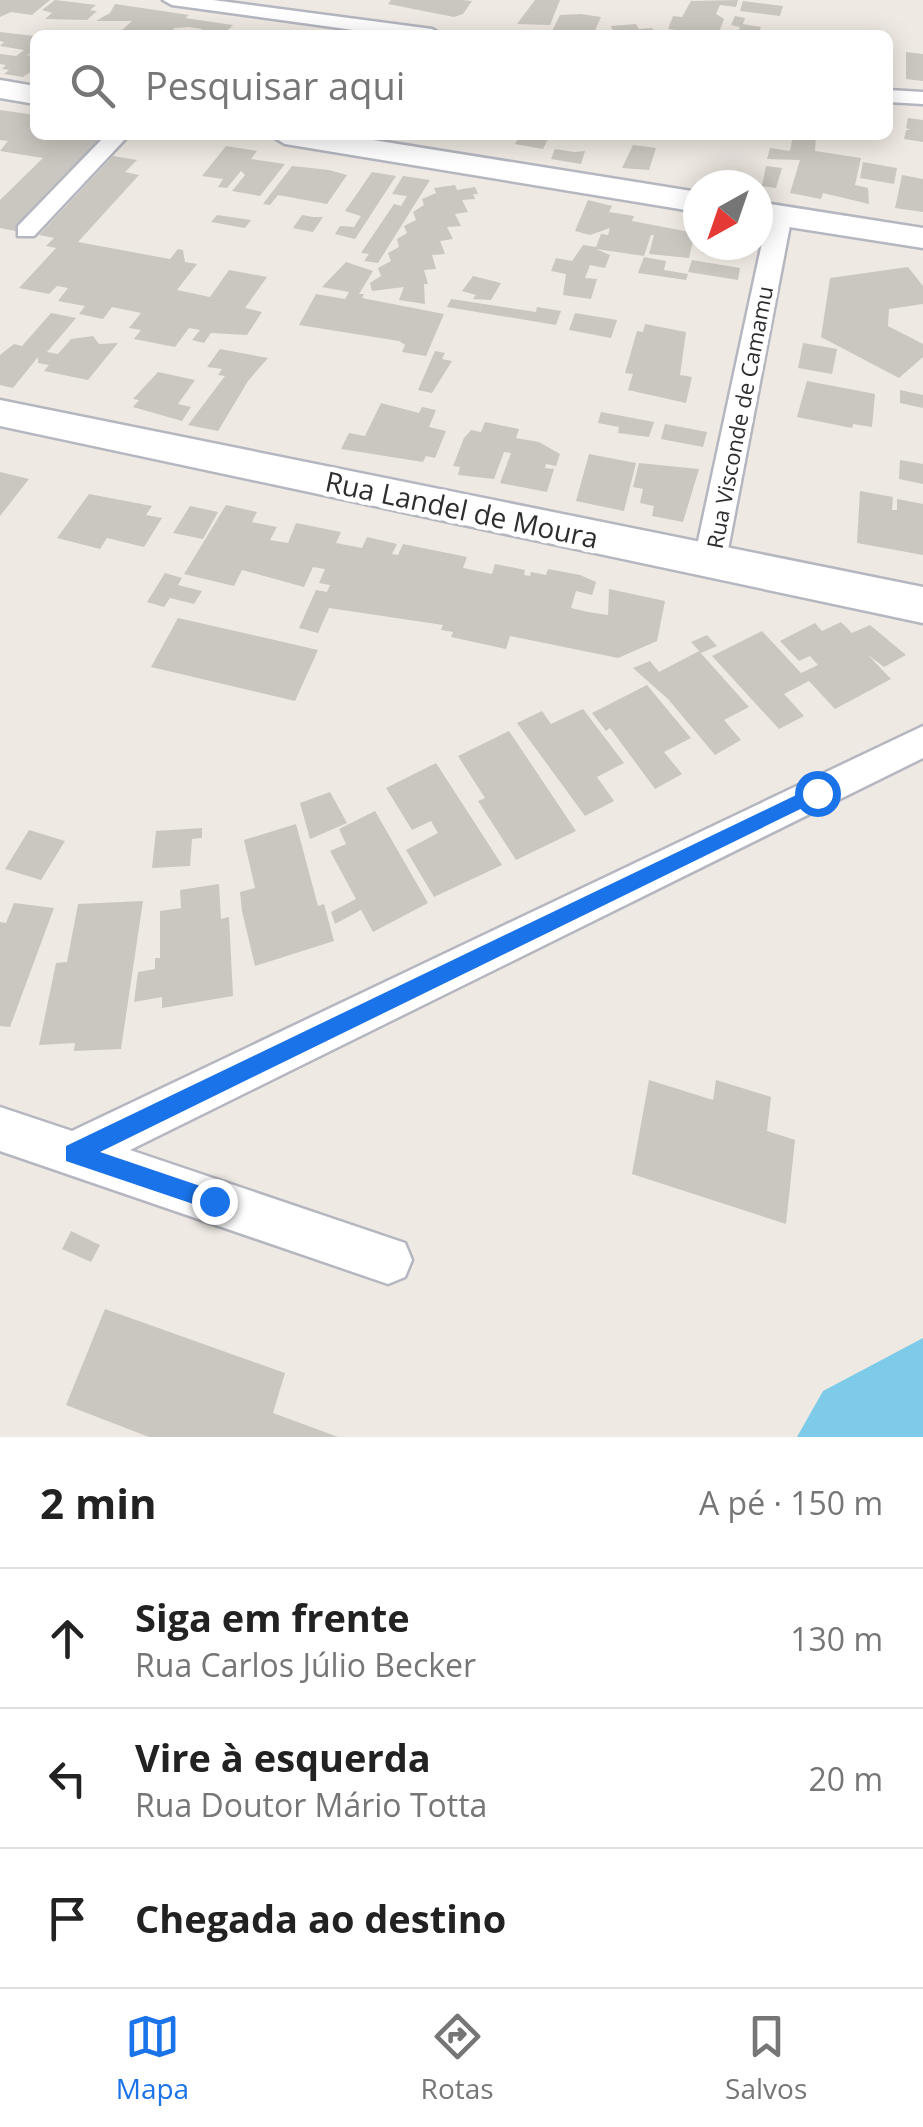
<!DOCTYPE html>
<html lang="pt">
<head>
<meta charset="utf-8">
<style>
	body { margin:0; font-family:"Open Sans",sans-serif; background:#f6f6f6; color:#222 }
	.compass { position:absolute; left:683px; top:170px; width:90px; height:90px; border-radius:50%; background:#fff; box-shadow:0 5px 25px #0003; rotate:220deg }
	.stop { position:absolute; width:30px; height:30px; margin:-22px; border:8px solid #1a73e8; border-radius:50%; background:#fff }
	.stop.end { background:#1a73e8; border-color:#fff; box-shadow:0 2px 10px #0008 }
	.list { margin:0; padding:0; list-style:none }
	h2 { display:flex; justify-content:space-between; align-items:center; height:130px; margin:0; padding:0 40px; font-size:42px }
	h2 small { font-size:32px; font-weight:400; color:#767676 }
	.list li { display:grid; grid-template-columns:65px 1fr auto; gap:30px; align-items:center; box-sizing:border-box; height:140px; padding:0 40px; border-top:2px solid #e0e0e0 }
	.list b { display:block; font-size:38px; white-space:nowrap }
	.list p { margin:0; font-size:32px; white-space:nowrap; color:#767676 }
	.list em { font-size:32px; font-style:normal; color:#767676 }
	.icon { flex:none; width:55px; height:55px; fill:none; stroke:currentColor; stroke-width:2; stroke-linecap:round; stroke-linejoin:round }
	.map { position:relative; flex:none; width:923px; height:1437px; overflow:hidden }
	.search { position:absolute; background:#fff; box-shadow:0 5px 25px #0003; left:30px; right:30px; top:30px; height:110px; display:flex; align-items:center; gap:25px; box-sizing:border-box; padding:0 35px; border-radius:15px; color:#767676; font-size:38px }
	.sheet { height:550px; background:#fff }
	nav { display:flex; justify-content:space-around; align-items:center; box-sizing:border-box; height:140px; border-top:2px solid #e0e0e0; background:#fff; font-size:28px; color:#767676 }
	nav a { display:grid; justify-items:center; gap:5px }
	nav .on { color:#1a73e8 }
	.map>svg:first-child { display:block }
	.water { fill:#7dcbe8 }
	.building { fill:#cac7c0 }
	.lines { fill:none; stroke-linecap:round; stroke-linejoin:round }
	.street-casing { stroke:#b5b7c0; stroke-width:5 }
	.secondary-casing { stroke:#b5b7c0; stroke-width:5 }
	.street { fill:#fff; fill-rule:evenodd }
	.secondary { fill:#fff; fill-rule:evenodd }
	.route { fill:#1a73e8 }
	.labels { text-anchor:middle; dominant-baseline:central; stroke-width:10; stroke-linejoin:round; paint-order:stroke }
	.far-street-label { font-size:22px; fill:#2e2e2e; stroke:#fff }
	.street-label { font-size:28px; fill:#2e2e2e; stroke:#fff }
</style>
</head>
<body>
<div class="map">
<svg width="923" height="1437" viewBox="0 0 923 1437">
	<rect width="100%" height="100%" fill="#eee9e2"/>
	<path class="water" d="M923,1338V1437H797L823,1391Z"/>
	<path class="building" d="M0,0H50L32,15L11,12L0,17Z
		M55,0L96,5L90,10L97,11L87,20L45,19L52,13L42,10Z
		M391,0H461L472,1L463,14L454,17L388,4Z
		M535,0H560L550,25L517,24Z
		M738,0L736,7L720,5L716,14L724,19L718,35L668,29L673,16L682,17L691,1Z
		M743,1L783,6L780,16L740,11Z
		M115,4L189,15L185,18L233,25L223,35H200L202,29L189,27L175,28L167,35H147L121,31L132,21H96L110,13Z
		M560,15L581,14L601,17L593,35L551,33Z
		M735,16L745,18L743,24L761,27L758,35H737L740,27L731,25Z
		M636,24L639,29L652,28L657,35L608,31H613L611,26Z
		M0,32L35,36V51L25,56L35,54V69L23,77L4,74L9,70L2,69L6,65L0,64V54L16,56L24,50L0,46L4,42L0,41Z
		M906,52L923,54V81L906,79Z
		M0,110L35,115V135H60L56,139L62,140L67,135H106L16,231L0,228V200L43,158L0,151L8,141L0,140Z
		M908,118L923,120V142L904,139L906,130H910L906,128Z
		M520,135H550L543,149L515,144Z
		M793,135H816L815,151L861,158L855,185L868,188L869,204L823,193L821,199L790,193L800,160L767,159L770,148L790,151Z
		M633,145L656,148L649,170L622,168Z
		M226,146L257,151L251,159L285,164L260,196L232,191L245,175L241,171L227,188L218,187L223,179L202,176Z
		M555,149L574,152L585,151L581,164L551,159Z
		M113,156L137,160L125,172L139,175L78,242L170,259L178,249L183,250L185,262L197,264L177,290L210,297L229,270L267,277L245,308L262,312L247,335L211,333L204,343L192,340L200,330L189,328L175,347L134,339L141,330L129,328L141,313L112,307L103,319L79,314L85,306L58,301L68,288L57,286L49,294L19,288L56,248L46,246L54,238L39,235Z
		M863,162L897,168L894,184L860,178Z
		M292,166L329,170L347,175L327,204L278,195L270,205L263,204Z
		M766,166L782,168L776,188L762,186Z
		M372,172L396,176L355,239L335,234L340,226L354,227L361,216L345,211Z
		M902,175L923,179V212L895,208Z
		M403,176L430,180L378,263L364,261L369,254L361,253L394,204L401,206L407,196L392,194Z
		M455,185L457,190L475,187L478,194H473L475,199L462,200L468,212L455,214L461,226L447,227L453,239L440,241L445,254L432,255L436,269L424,270L428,284H424L425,304L399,300L404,287L372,291L370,283L381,276L378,268L391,261L388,253L399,247L397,239L407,233L404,226L416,220L413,212L424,205L422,199L436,193L434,188Z
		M588,200L612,206L609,212L634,216L632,221L695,233L689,258L649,254L654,235H651L644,256L596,249L610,255L605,268L590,265L585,278L597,279L591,299L563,295L566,274L551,271L556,258L572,261L583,245L596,247L601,234L608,235L610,228L590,235L575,231Z
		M217,215L251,220L245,228L211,222Z
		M302,215L313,217H323L313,232L293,228Z
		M704,245H735L733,258L702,253Z
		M644,257L666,261L664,270L688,274L686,280L638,273Z
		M692,260L740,268L738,280L688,272Z
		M346,262L373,271L359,294H364L362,298L444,314L426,356L402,352L405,345L399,341L299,325L316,294L345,299L349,292L322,287Z
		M908,267L923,286V304L889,309L888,326L923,344V357L899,378L821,337L830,278Z
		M473,276L501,283L491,300L473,299L476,295L462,291Z
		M451,299L536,312L537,307L561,311L556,325L447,307Z
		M51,313L76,318L47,352L58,354L71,339L93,336L99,344L118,343L88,380L44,371L49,365L38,363V357L13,388L0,385V355L14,344L22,346Z
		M575,313L617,320L611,338L569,330Z
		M645,324L686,332L680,375L692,377L686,403L628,390L633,374L625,373L637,331L643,332Z
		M803,343L837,349L832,374L798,368Z
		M220,349L268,358L248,381L218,431L188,425L225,376L218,375L222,369L207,367Z
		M435,351L445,353L442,359L452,361L432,393L418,390Z
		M158,372L195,380L178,404L191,407L182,421L133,407L139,400L133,399Z
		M807,381L875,394L872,427L853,424L852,428L797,417Z
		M900,390L923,395V408L900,403Z
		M381,403L419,413L422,407L436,410L429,427L446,431L435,458L426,456L423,462L341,449L349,433L365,436Z
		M601,412L654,422L649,437L618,433L619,427L598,423Z
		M485,422L519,429L516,438L539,442L560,454L556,466L546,464L545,468L554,469L547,492L500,483L511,453L504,452L494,479L458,475L460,467L453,466L464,438L471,430L481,432Z
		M665,424L707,432L703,447L661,439Z
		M589,454L636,463L624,511L576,501Z
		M900,460L923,464V484L899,479Z
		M639,463L699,469L683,522L652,516L654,506L640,503L643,489L633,487Z
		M0,472L29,479L0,516Z
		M860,491L893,497L892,510H897V499L923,504V555L857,543Z
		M89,494L152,506L146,515L162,518L144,547L107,538L100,549L57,538Z
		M226,505L257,512L252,522L277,527L270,540L288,543L296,523L341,532L336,543L362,548L367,537L397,544L392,554L398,555L403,544L467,557L463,568L492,574L495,564L525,570L524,575L530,576L531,572L546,575L548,569L580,575L596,582L594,589L592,595L576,591L571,608L588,612L608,615L609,589L665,601L657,641L618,658L510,636L506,649L451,637L453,632L441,630L443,625L329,608L318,633L299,628L316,590L327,592L330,585L319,583L325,569L313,567L304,587L242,570L234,586L184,574Z
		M190,506L218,512L203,539L173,533Z
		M165,573L182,578L178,585L202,591L194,604L170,598L164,607L147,602Z
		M178,618L318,650L295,701L151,667Z
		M841,622L852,633L870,625L906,655L884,667L868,655L891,679L835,709L809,681L784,694L804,716L779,729L712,656L762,631L801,673L818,665L810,656L799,661L780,641L815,623L822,631Z
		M707,635L717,646L701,653L691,642Z
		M699,651L749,707L724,720L741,740L715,755L668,699L633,668L650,661L659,672Z
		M647,685L691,738L664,752L682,774L655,789L610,728L606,731L592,713Z
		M583,709L624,763L597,777L614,801L585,816L517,723L542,711L551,724Z
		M509,731L576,831L516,860L478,801L485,798L458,756Z
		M436,763L502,865L434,897L406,850L438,833L431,821L412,830L386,788Z
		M330,792L347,823L310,839L300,803Z
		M375,811L428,903L373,932L361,910L335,924L331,912L356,899L330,851L346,844L339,829Z
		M296,824L318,906L324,904L334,941L255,966L242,911L240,892L255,888L244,840Z
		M202,828V838L192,839L190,866L152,868L156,831Z
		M29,830L65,841L41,880L5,869Z
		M219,884L221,919L229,917L233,996L162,1008V997L134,1002L138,972L155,969V958H160V911L181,908L180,890Z
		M143,901L121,1049L74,1051L75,1043L39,1045L56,963L67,962L78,904Z
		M14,903L54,908L10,1027L0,1026V922L6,923Z
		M649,1080L713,1100L716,1080L771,1097L767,1131L795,1140L786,1224L632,1174Z
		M71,1231L100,1245L91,1262L62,1249Z
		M105,1309L285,1373L273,1413L338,1437H149L66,1405Z"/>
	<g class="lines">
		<defs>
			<path id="street" d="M163,0H213L432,29L442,35H390L172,5Z
				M888,90L923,92V104L888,102Z
				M106,135H129L34,236H18V226Z
				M780,208L792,215L726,560L721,568H699L694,560L768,215Z
				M923,726V758L130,1150L405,1243L412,1260L405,1277L388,1284L0,1151V1107L72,1131Z"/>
			<path id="secondary" d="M0,80L35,86V104L0,98Z
				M270,135H342L698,192V212L285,144Z
				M758,202L923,228V248L758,222Z
				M0,400L923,587V623L0,426Z"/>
		</defs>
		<use href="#street" class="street-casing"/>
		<use href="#secondary" class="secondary-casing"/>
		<use href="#street" class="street"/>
		<use href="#secondary" class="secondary"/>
	</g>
	<path class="route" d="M817,785L825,793L823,798L100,1152L221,1193V1208L214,1211L66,1161V1146Z"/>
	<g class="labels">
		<g class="far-street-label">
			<text transform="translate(739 417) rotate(-79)">Rua Visconde de Camamu</text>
		</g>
		<g class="street-label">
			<text transform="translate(462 509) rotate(12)">Rua Landel de Moura</text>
		</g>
	</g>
</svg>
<svg class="compass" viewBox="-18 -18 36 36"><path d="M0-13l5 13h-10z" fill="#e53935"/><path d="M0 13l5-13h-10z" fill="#767676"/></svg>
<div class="stop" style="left:817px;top:793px"></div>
<div class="stop end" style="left:214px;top:1201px"></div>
<div class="search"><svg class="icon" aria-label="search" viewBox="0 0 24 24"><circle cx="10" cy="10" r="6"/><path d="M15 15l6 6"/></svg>Pesquisar aqui</div>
</div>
<section class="sheet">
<h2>2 min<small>A pé · 150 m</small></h2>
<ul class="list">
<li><svg class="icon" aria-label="ahead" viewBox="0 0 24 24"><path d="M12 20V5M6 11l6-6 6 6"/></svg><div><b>Siga em frente</b><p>Rua Carlos Júlio Becker</p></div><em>130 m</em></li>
<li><svg class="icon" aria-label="left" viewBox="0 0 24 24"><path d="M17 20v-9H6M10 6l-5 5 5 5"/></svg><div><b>Vire à esquerda</b><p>Rua Doutor Mário Totta</p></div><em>20 m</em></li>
<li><svg class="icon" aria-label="arrive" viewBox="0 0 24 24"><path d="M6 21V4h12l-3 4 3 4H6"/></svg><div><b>Chegada ao destino</b></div></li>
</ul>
</section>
<nav>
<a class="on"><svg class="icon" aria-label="map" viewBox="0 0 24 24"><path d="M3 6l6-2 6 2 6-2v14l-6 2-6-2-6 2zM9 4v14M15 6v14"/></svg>Mapa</a>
<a><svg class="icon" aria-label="directions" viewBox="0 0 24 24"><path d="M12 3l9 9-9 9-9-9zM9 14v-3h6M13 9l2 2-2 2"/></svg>Rotas</a>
<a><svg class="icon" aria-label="saved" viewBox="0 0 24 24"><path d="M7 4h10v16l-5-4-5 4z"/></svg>Salvos</a>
</nav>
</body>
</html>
